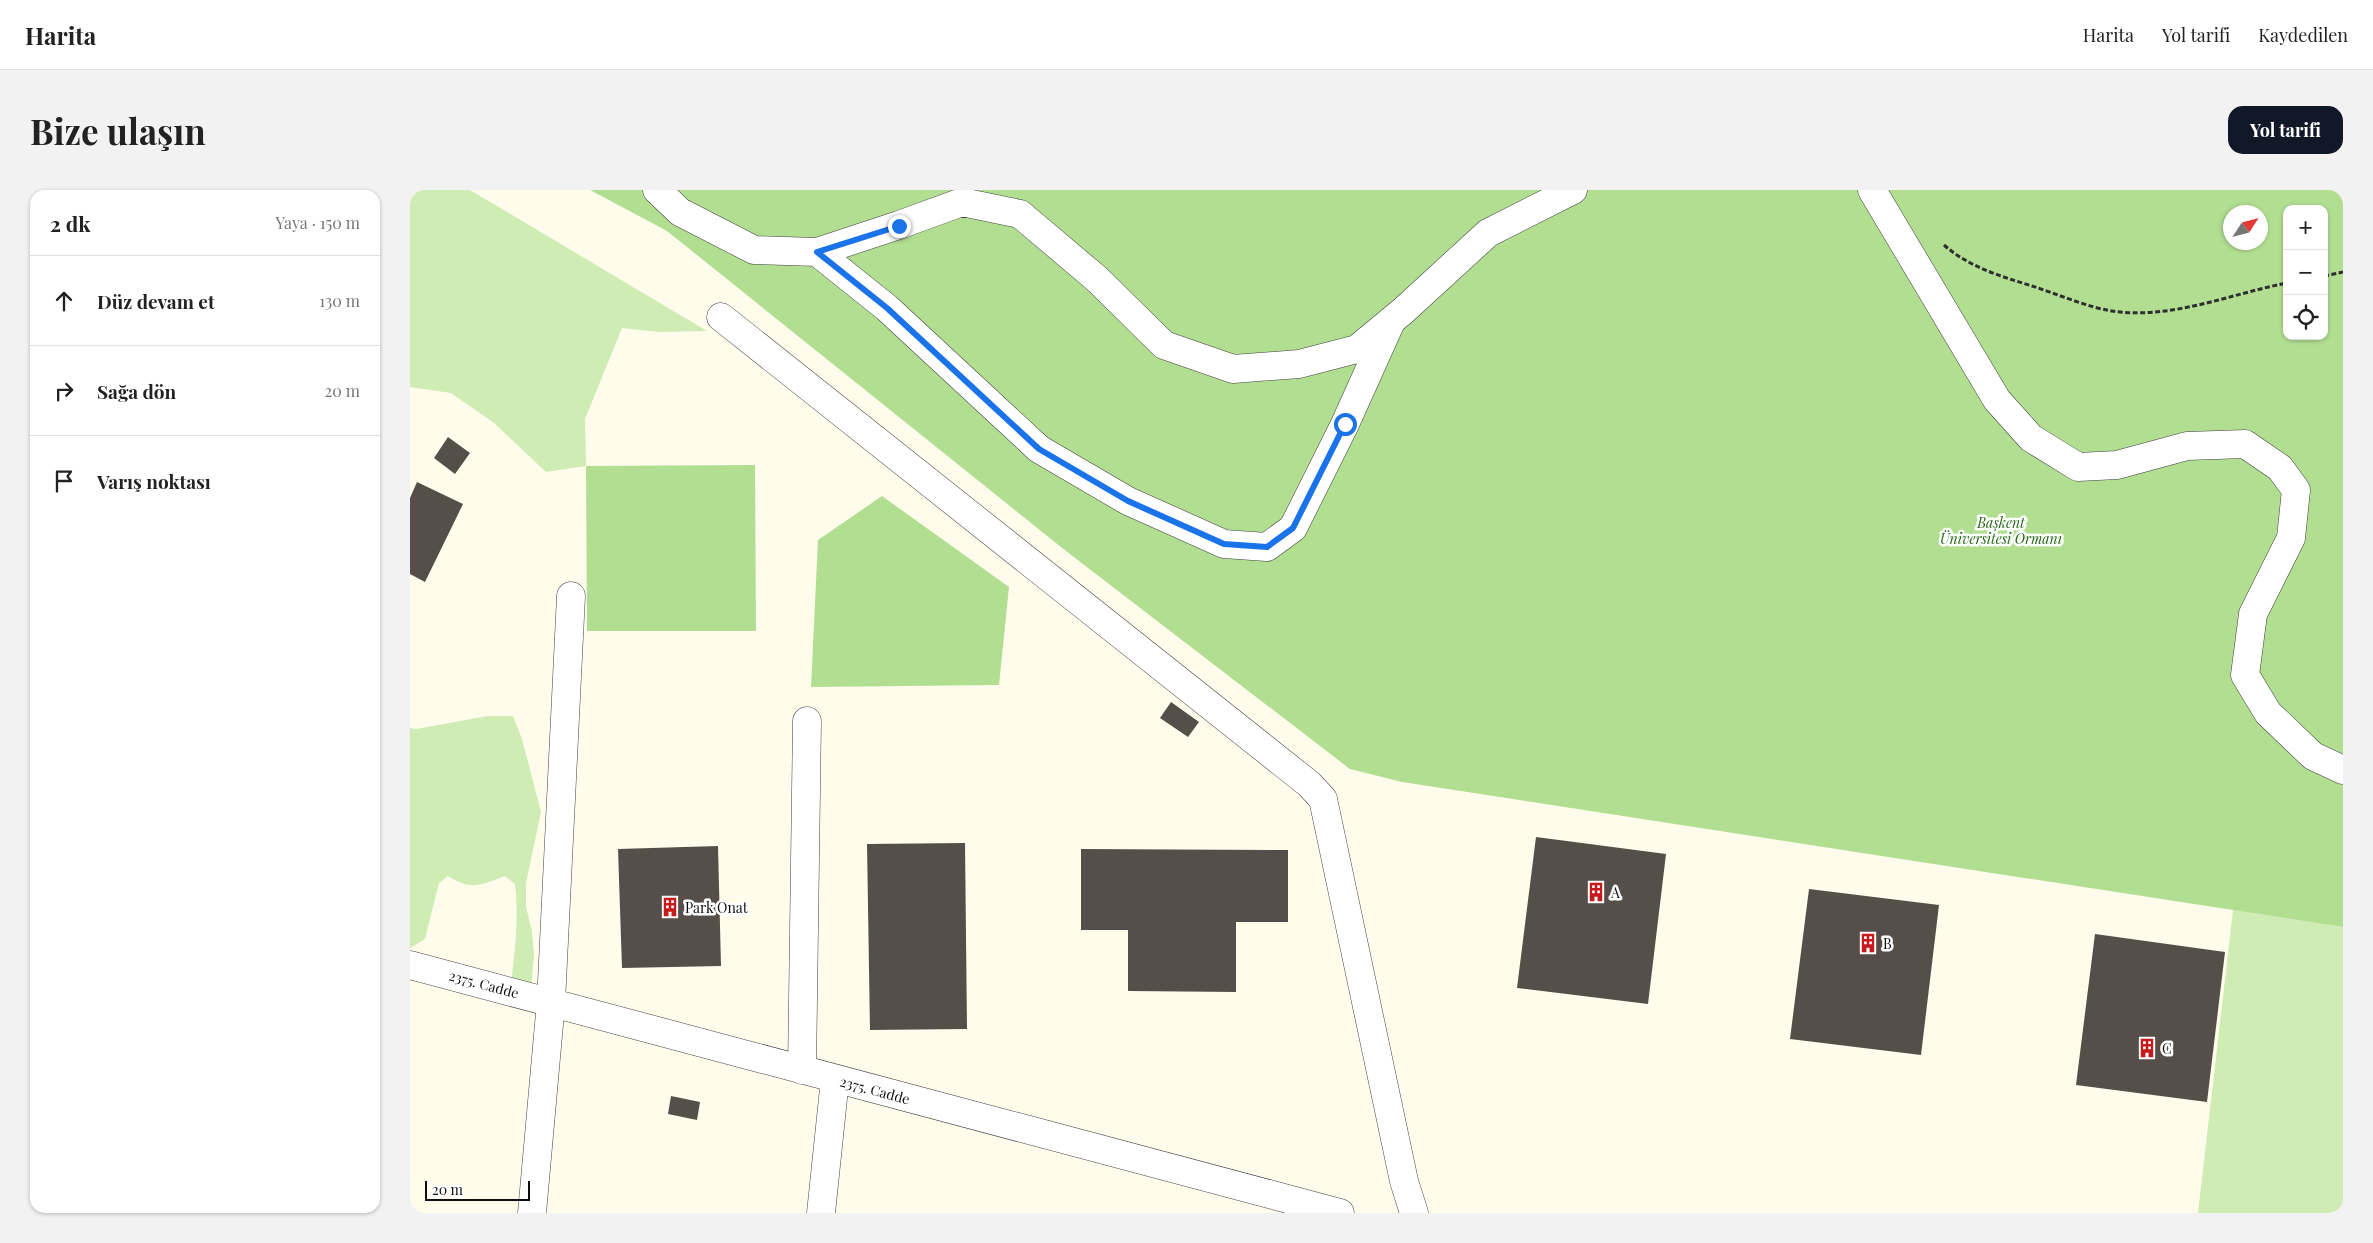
<!DOCTYPE html>
<html lang="tr">
<head>
<meta charset="utf-8">
<style>
	body { margin:0; font-family:"Playfair Display",serif; background:#f2f2f2; color:#222 }
	.controls { position:absolute; right:15px; top:15px; display:grid; overflow:hidden; border-radius:10px; box-shadow:0 1px 4px #0004 }
	.controls button { width:45px; height:45px; display:grid; place-items:center; padding:0; border:0; border-bottom:1px solid #e0e0e0; background:#fff; color:#222; font:25px sans-serif }
	.compass { position:absolute; left:1813px; top:15px; width:45px; height:45px; border-radius:50%; background:#fff; box-shadow:0 1px 4px #0004; rotate:54deg }
	.scale { position:absolute; left:15px; bottom:12px; width:105px; box-sizing:border-box; padding-left:5px; border:2px solid #0d0d0d; border-top:0; font-size:14px; line-height:18px; white-space:nowrap; color:#0d0d0d; -webkit-text-stroke:4px #fff; paint-order:stroke }
	.stop { position:absolute; width:15px; height:15px; margin:-11px; border:4px solid #1a73e8; border-radius:50%; background:#fff }
	.stop.end { background:#1a73e8; border-color:#fff; box-shadow:0 1px 5px #0008 }
	.list { margin:0; padding:0; list-style:none }
	h2 { display:flex; justify-content:space-between; align-items:center; height:65px; margin:0; padding:0 20px; font-size:21px }
	h2 small { font-size:16px; font-weight:400; color:#767676 }
	.list li { display:grid; grid-template-columns:32px 1fr auto; gap:15px; align-items:center; box-sizing:border-box; height:90px; padding:0 20px; border-top:1px solid #e0e0e0 }
	.list b { display:block; font-size:19px; white-space:nowrap }
	.list em { font-size:16px; font-style:normal; color:#767676 }
	.icon { flex:none; width:28px; height:28px; fill:none; stroke:currentColor; stroke-width:2; stroke-linecap:round; stroke-linejoin:round }
	.map { position:relative; flex:none; width:1933px; height:1023px; overflow:hidden; border-radius:15px }
	header { display:flex; align-items:center; gap:30px; box-sizing:border-box; height:70px; padding:0 25px; background:#fff; border-bottom:1px solid #e0e0e0 }
	header strong { font-size:24px }
	nav { display:flex; gap:28px; margin-inline-start:auto; font-size:18px }
	.intro { display:flex; align-items:center; justify-content:space-between; box-sizing:border-box; height:120px; padding:0 30px }
	h1 { margin:0; font-size:35px }
	.button { padding:12px 22px; border-radius:15px; background:#111827; color:#fff; font-size:18px; font-weight:700 }
	main { display:flex; gap:30px; padding:0 30px }
	aside { flex:1; background:#fff; border-radius:15px; box-shadow:0 1px 4px #0004 }
	.map>svg:first-child { display:block }
	.green { fill:#ceecb3 }
	.forest { fill:#b1de91; fill-rule:evenodd }
	.building { fill:#564e48 }
	.lines { fill:none; stroke-linecap:round; stroke-linejoin:round }
	.minor-casing { stroke:#404040; stroke-width:29 }
	.path { stroke:#2f2f2f; stroke-width:3; stroke-dasharray:5 2.5; stroke-linecap:butt }
	.minor { stroke:#fff; stroke-width:28 }
	.route { stroke:#1a73e8; stroke-width:6 }
	.labels { text-anchor:middle; dominant-baseline:central; stroke-width:5; stroke-linejoin:round; paint-order:stroke }
	.park-label { font-size:14px; font-style:italic; fill:#266918; stroke:#fff }
	.poi-label { font-size:14px; fill:#0d0d0d; stroke:#fff; text-anchor:start }
	.street-label { font-size:14px; fill:#0d0d0d; stroke:#fff }
</style>
</head>
<body>
<header>
<strong>Harita</strong>
<nav><a>Harita</a><a>Yol tarifi</a><a>Kaydedilen</a></nav>
</header>
<div class="intro"><h1>Bize ulaşın</h1><a class="button">Yol tarifi</a></div>
<main>
<aside>
<h2>2 dk<small>Yaya · 150 m</small></h2>
<ul class="list">
<li><svg class="icon" aria-label="ahead" viewBox="0 0 24 24"><path d="M12 20V5M6 11l6-6 6 6"/></svg><div><b>Düz devam et</b></div><em>130 m</em></li>
<li><svg class="icon" aria-label="right" viewBox="0 0 24 24"><path d="M7 20v-9h11M14 6l5 5-5 5"/></svg><div><b>Sağa dön</b></div><em>20 m</em></li>
<li><svg class="icon" aria-label="arrive" viewBox="0 0 24 24"><path d="M6 21V4h12l-3 4 3 4H6"/></svg><div><b>Varış noktası</b></div></li>
</ul>
</aside>
<div class="map">
<svg width="1933" height="1023" viewBox="0 0 1933 1023">
	<rect width="100%" height="100%" fill="#fffcec"/>
	<path class="green" d="M0,0H60L297,141L249,142L212,138L175,229L176,276L136,282L84,233L41,203L0,197Z
		M78,526H103L112,549L131,622L116,693V717L122,741L124,764L121,800L101,794C105,761 109,728 105,694L95,686C71,695 61,701 38,686L29,693L15,749L0,758V538L6,539Z
		M1823,720L1933,737V1023H1788Z"/>
	<path class="forest" d="M180,0H1933V737L992,592L940,579L656,361L257,41ZM1877,19H1914V146H1877ZM1820,22H1850V52H1820Z
		M345,275L346,441H177L176,276Z
		M472,306L599,397L589,495L401,497L408,350Z"/>
	<path class="building" d="M38,247L60,263L45,284L24,268Z
		M7,292L53,314L15,392L0,384V308Z
		M761,512L789,532L778,547L750,528Z
		M1126,647L1256,664L1238,814L1107,798Z
		M555,653L557,839L460,840L457,654Z
		M308,656L311,776L212,778L208,659Z
		M671,659L878,660V732H826V802L718,801V740H671Z
		M1399,699L1529,715L1511,865L1380,849Z
		M1685,744L1815,762L1797,912L1666,895Z
		M261,906L290,912L287,930L258,924Z"/>
	<g class="lines">
		<defs>
			<path id="minor" d="M247,0L270,22L344,60L407,62L489,35L552,12L610,24L687,89L754,155L823,179L889,174L947,159L993,121L1078,43L1163,0
				M1462,0L1587,210L1621,248L1668,277L1707,275L1777,256L1835,254L1870,278L1886,300L1881,348L1843,424L1835,485L1858,523L1903,566L1933,580
				M407,62L477,118L629,259L718,311L814,354L857,357L883,338L935,234L980,134
				M311,127L899,594L913,609L994,991L1004,1023
				M0,775L930,1023
				M392,880L397,531
				M122,1023L141,812L161,406
				M411,1023L425,889"/>
		</defs>
		<use href="#minor" class="minor-casing"/>
		<path class="path" d="M1534,55C1559,77 1590,86 1622,96C1647,104 1677,117 1702,121C1761,130 1820,104 1877,93
			M1914,86L1933,82"/>
		<use href="#minor" class="minor"/>
	</g>
	<g class="lines">
		<path class="route" d="M489,36L407,62L477,118L629,259L718,311L814,354L857,357L883,338L935,234"/>
	</g>
	<defs>
		<symbol id="building-bare" viewBox="-9 -9 18 18"><path d="M-4-6H4V6H1V3H-1V6H-4ZM-2.5-4.3h1.7v1.8h-1.7ZM.8-4.3h1.7v1.8H.8ZM-2.5-1h1.7V.8h-1.7ZM.8-1h1.7V.8H.8Z" fill="#c71a1c" stroke="#fff" stroke-width="2.5" paint-order="stroke"/></symbol>
	</defs>
	<g fill-rule="evenodd">
		<use href="#building-bare" x="1172" y="688" width="28" height="28"/>
		<use href="#building-bare" x="246" y="703" width="28" height="28"/>
		<use href="#building-bare" x="1444" y="739" width="28" height="28"/>
		<use href="#building-bare" x="1723" y="844" width="28" height="28"/>
	</g>
	<g class="labels">
		<g class="park-label">
			<text x="1591" y="332">Başkent<tspan x="1591" dy="16">Üniversitesi Ormanı</tspan></text>
		</g>
		<g class="poi-label">
			<text x="1201" y="702">A</text>
			<text x="275" y="717">Park Onat</text>
			<text x="1473" y="753">B</text>
			<text x="1752" y="858">C</text>
		</g>
		<g class="street-label">
			<text transform="translate(74 794) rotate(15)">2375. Cadde</text>
			<text transform="translate(465 900) rotate(15)">2375. Cadde</text>
		</g>
	</g>
</svg>
<div class="controls">
<button>+</button>
<button>−</button>
<button><svg class="icon" aria-label="locate" viewBox="0 0 24 24"><circle cx="12" cy="12" r="6"/><path d="M12 2v4M12 18v4M2 12h4M18 12h4"/></svg></button>
</div>
<svg class="compass" viewBox="-18 -18 36 36"><path d="M0-13l5 13h-10z" fill="#e53935"/><path d="M0 13l5-13h-10z" fill="#767676"/></svg>
<div class="scale">20 m</div>
<div class="stop" style="left:935px;top:234px"></div>
<div class="stop end" style="left:489px;top:36px"></div>
</div>
</main>
</body>
</html>
